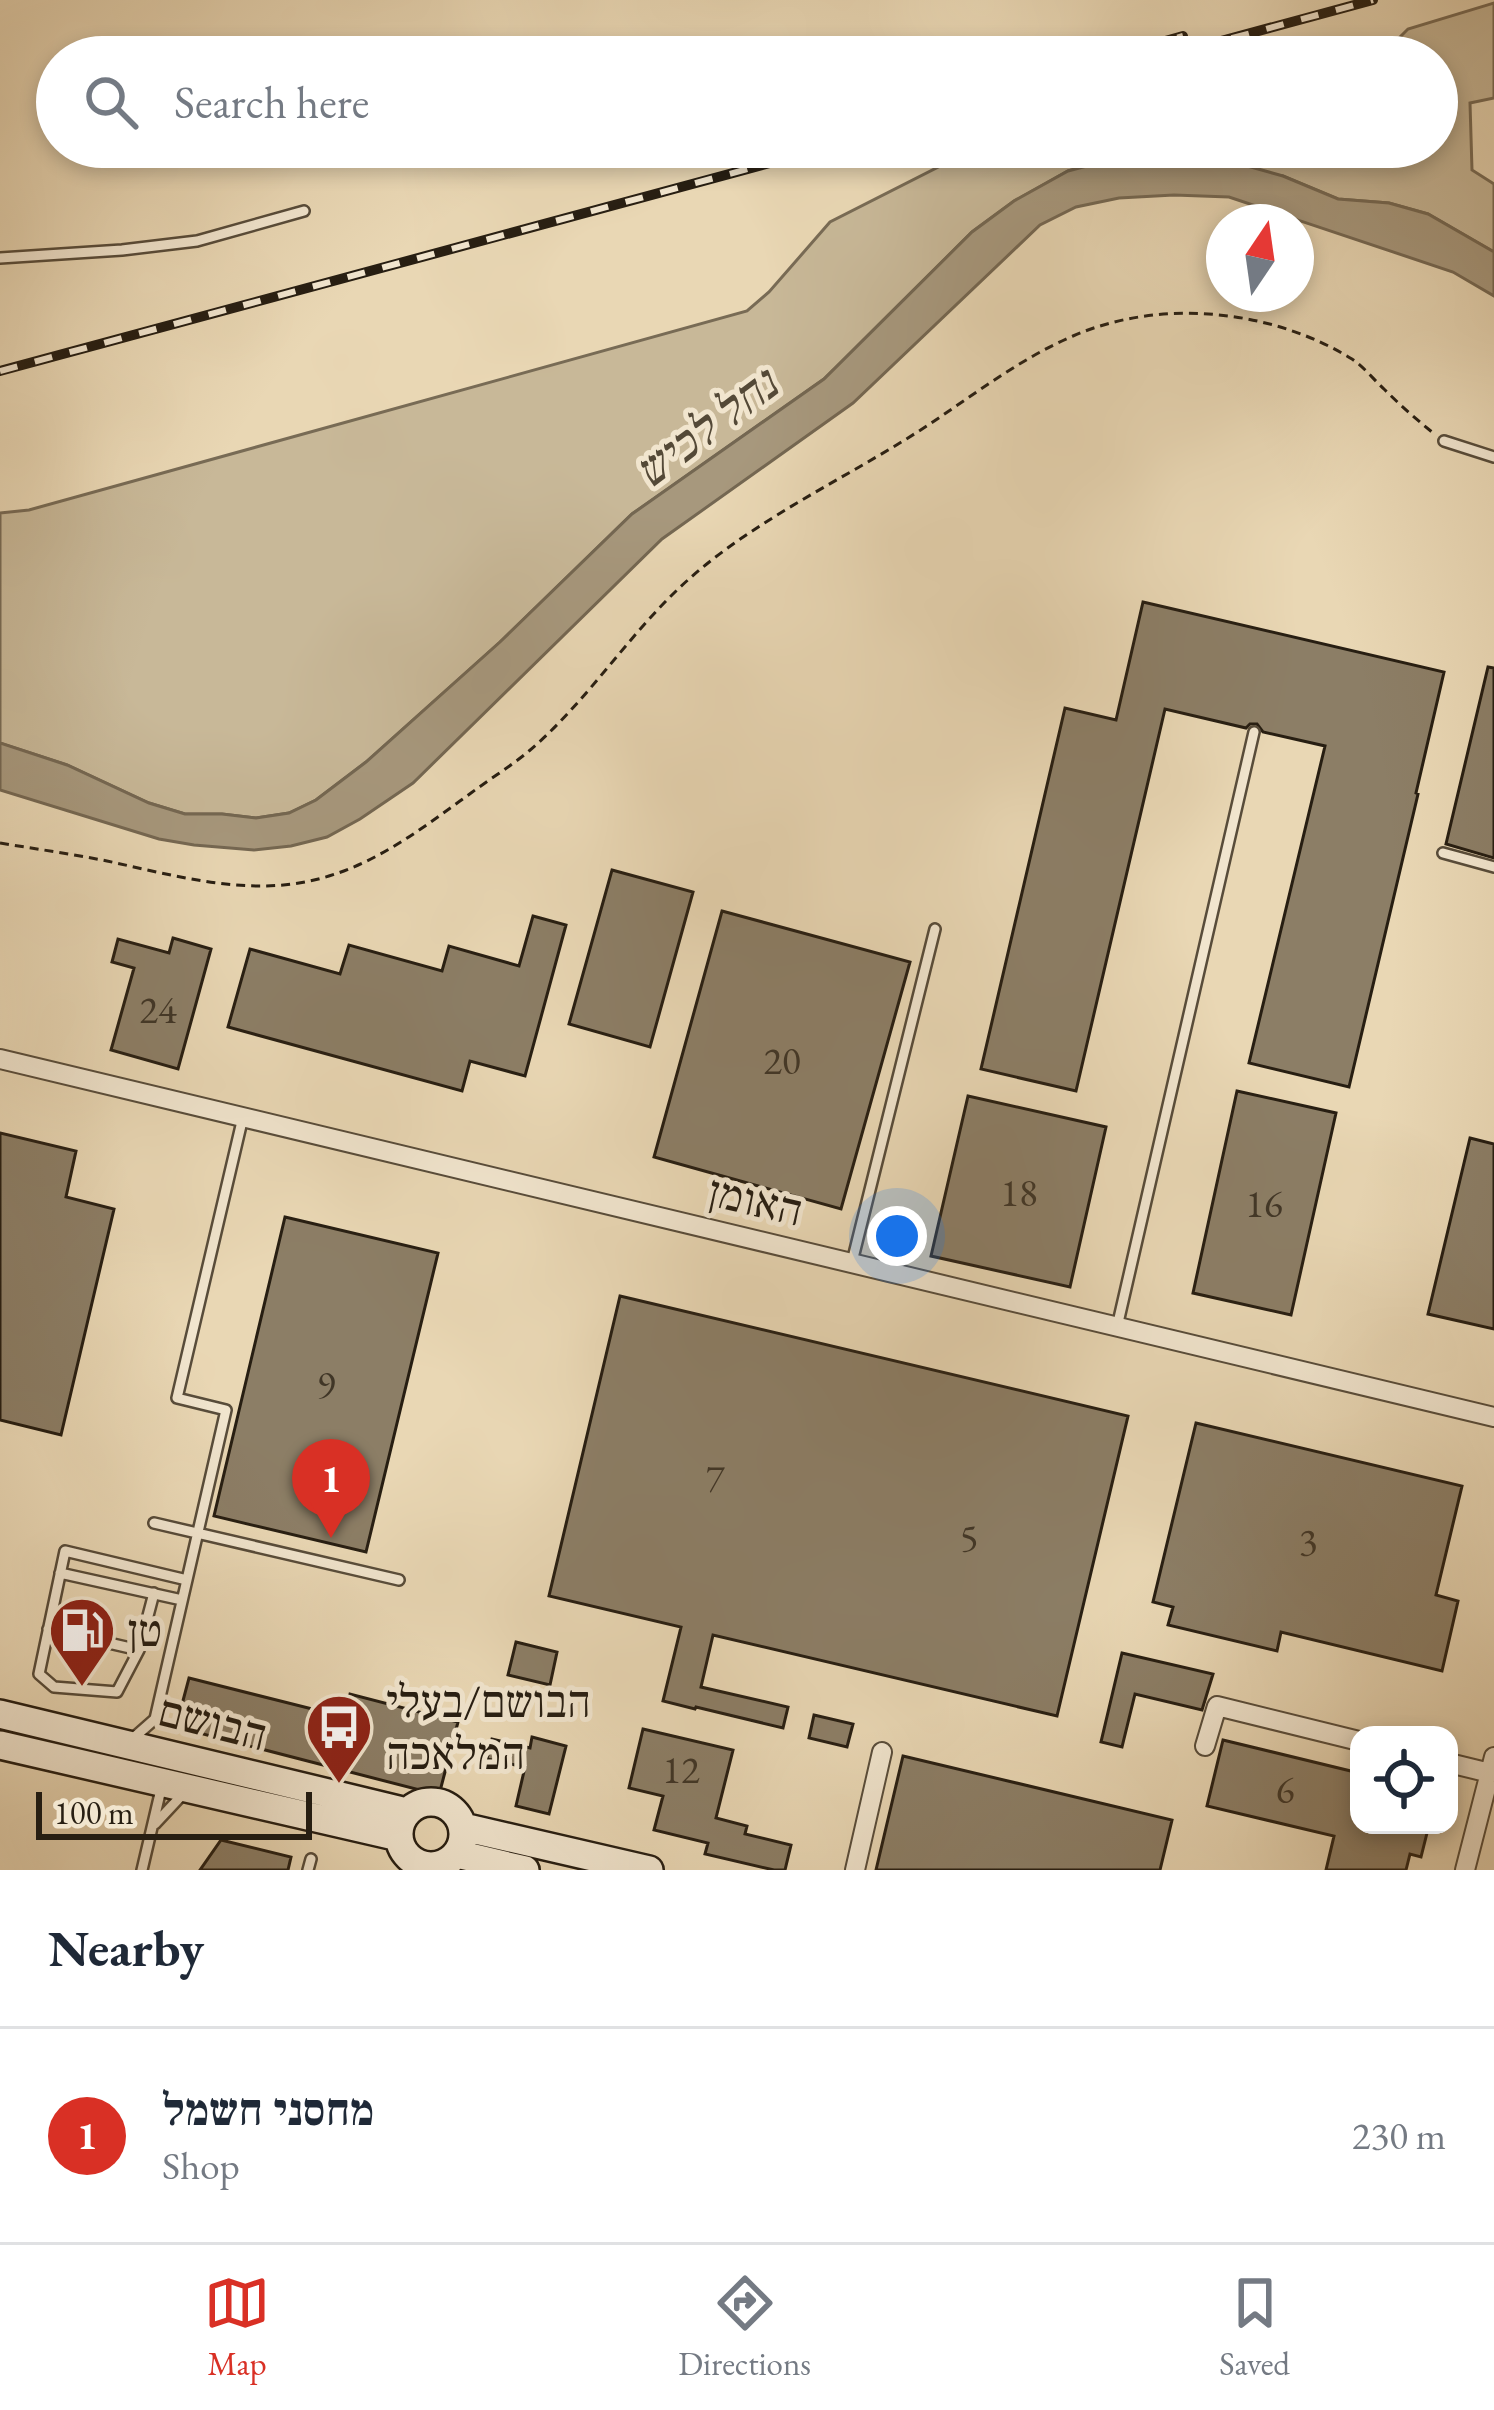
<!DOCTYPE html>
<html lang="en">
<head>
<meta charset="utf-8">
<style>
	body { margin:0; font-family:"EB Garamond","Frank Ruhl Libre",serif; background:#f2f2f3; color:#1f2937 }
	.controls { position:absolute; right:36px; bottom:36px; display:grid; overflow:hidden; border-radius:24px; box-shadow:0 6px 18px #0003 }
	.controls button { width:108px; height:108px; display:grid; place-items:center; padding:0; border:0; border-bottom:3px solid #e0e1e3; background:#fff; color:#1f2937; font:60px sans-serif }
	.compass { position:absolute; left:1206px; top:204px; width:108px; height:108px; border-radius:50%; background:#fff; box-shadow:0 6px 18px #0003; rotate:13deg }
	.scale { position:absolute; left:36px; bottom:30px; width:276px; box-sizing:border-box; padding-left:12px; border:6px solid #271e12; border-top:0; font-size:33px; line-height:42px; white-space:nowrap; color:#271e12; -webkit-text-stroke:9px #f1e5ce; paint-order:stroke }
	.you { position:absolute; left:897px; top:1236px; width:42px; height:42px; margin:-30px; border:9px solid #fff; border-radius:50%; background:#1a73e8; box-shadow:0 0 0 18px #1a73e833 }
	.badge { display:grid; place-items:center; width:78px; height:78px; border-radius:50%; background:#d93025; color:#fff; font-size:39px; font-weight:700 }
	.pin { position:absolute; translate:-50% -99px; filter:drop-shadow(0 3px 6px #0008) }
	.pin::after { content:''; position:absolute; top:63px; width:42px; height:36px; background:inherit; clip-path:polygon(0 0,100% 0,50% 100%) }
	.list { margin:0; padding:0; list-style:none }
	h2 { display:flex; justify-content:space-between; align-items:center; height:156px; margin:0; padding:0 48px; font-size:51px }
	h2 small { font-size:39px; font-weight:400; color:#747a83 }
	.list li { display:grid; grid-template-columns:78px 1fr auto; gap:36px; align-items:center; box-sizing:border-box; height:216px; padding:0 48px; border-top:3px solid #e0e1e3 }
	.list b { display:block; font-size:45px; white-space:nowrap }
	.list p { margin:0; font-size:39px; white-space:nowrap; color:#747a83 }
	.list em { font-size:39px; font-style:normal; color:#747a83 }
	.icon { flex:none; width:66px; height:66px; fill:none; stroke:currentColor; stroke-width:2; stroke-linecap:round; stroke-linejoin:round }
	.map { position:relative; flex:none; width:1494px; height:1870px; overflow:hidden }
	.search { position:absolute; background:#fff; box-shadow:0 6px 18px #0003; left:36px; right:36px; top:36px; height:132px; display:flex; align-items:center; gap:30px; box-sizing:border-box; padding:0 42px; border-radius:66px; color:#747a83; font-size:45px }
	.sheet { height:372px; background:#fff }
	nav { display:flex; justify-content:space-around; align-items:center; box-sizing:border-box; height:168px; border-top:3px solid #e0e1e3; background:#fff; font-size:33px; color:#747a83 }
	nav a { display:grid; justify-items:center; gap:6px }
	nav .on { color:#d93025 }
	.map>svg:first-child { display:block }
	.green { fill:#c8b898; stroke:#786b55; stroke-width:3 }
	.water { fill:#a7987d; stroke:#746752; stroke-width:3 }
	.building { fill:#8c7e66; stroke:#271e12; stroke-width:3 }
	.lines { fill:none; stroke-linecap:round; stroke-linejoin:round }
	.lane-casing { stroke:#584c3a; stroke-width:14 }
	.street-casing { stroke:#584c3a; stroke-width:22 }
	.secondary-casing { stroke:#271e12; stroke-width:32 }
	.path { stroke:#271e12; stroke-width:3; stroke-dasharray:9 6; stroke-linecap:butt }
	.lane { stroke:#f1e5ce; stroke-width:9 }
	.street { stroke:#f1e5ce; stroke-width:18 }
	.secondary { stroke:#f1e5ce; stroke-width:27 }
	.rail-casing { stroke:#271e12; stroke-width:10 }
	.rail { stroke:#f1e5ce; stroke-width:6; stroke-dasharray:18; stroke-linecap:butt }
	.labels { text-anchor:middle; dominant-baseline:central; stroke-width:10; stroke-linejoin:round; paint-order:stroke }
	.number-label { font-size:39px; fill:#403627 }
	.street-label { font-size:45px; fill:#271e12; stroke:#f1e5ce }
	.poi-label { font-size:45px; fill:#271e12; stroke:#f1e5ce; text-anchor:start }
	.water-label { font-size:48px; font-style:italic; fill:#544937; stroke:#f1e5ce }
</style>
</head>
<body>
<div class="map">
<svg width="1494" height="1870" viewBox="0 0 1494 1870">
	<rect width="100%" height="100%" fill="#e9d7b4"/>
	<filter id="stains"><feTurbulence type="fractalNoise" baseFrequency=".00167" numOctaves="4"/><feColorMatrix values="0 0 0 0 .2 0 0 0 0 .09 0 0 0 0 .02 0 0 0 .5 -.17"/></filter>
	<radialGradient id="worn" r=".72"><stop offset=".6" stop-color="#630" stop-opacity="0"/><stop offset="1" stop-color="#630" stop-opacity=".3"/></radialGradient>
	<path class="green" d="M1494,3V98L1470,103L1472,170L1494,184V252L1428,214L1389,203L1338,199L1283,176L1117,158L1068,171L1014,201L972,232L824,379L632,514L500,642L366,762L316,800L289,813L256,818L222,814H185L149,803L67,765L0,743V513L29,510L747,311L769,292L830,222L970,151L983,147H1437V57H1380L1408,29Z"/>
	<path class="water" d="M1179,155L1233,162L1283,176L1338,199L1389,203L1428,214L1494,252V296L1453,272L1229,197L1174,195L1119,198L1076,207L1040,225L853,403L662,539L413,783L360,819L327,837L291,846L254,850L194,845L159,839L0,790V743L67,765L149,803L185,814H222L256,818L289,813L316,800L366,762L500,642L632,514L824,379L972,232L1014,201L1068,171L1117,158Z"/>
	<path class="building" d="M1143,602L1444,672L1416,793L1418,794L1349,1087L1249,1063L1325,746L1263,732L1257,724H1250L1246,728L1165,709L1076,1091L981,1069L1065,708L1116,720Z
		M1488,667L1494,668V858L1446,844Z
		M612,870L693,892L650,1047L569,1024Z
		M722,911L910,962L841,1209L654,1157Z
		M533,916L566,925L525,1076L470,1061L462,1091L228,1027L250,949L340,974L349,945L442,971L449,946L519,966Z
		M173,938L211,949L178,1069L111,1050L134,968L112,962L118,939L169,953Z
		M1237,1091L1336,1113L1291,1315L1193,1293Z
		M968,1096L1106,1127L1070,1287L931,1256Z
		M0,1133L76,1151L66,1197L114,1209L61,1435L0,1420Z
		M1470,1138L1494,1144V1329L1428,1314Z
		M285,1217L438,1253L366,1552L214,1516Z
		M620,1296L1128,1416L1057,1716L713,1635L701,1687L788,1707L783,1728L696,1707L695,1709L663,1701L681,1627L549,1596Z
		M1196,1423L1462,1486L1436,1595L1458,1601L1442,1671L1281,1632L1277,1651L1168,1625L1173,1607L1153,1602Z
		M516,1642L557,1652L550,1685L508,1675Z
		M1122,1653L1213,1674L1202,1710L1135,1694L1122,1747L1101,1742Z
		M189,1678L344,1717L350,1694L458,1722L439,1795L176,1727Z
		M814,1715L853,1724L847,1747L809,1738Z
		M643,1729L733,1750L716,1818L747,1826L745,1834L791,1845L785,1870H774L705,1854L708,1843L654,1830L663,1796L629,1788Z
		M532,1737L566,1746L549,1814L516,1806L525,1767L487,1759L492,1739L530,1748Z
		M1223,1740L1359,1773V1825H1429L1421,1857L1410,1854L1406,1870H1326L1334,1836L1207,1806Z
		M903,1756L1172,1820L1160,1870H876Z
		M221,1840L291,1857L288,1870H200Z"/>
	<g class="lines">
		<defs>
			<path id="lane" d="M0,258L122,250L197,241L304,211
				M1444,441L1494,457
				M1443,853L1494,867
				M852,1262L935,929
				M1117,1327L1254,732
				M154,1523L399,1580
				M60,1573L182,1600
				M154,1593L139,1650L117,1692L54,1687L39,1674L65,1551L187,1580
				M48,1629L139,1650
				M130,1741L155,1719L226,1410L177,1398L243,1117
				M155,1824L184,1793
				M142,1870L162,1785
				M308,1870L311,1859"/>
			<path id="street" d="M0,1059L1494,1417
				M1205,1746L1217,1706L1359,1741
				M1449,1763L1490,1773
				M422,1870L423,1865
				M855,1870L882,1752
				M1465,1870L1494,1757"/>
			<path id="secondary" d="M0,1714L407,1812
				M0,1745L399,1837
				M399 1834a32 32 0 1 1 64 0a32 32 0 1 1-64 0Z
				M463,1827L649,1870
				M457,1854L525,1870"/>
		</defs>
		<use href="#lane" class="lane-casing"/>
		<use href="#street" class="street-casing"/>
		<use href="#secondary" class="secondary-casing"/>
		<path class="path" d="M0,843C36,849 72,854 107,861C177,876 251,898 322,878C378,863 424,827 471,793C490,779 511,766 529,751C582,706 621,646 670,597C735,531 825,489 903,441C959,407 1012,362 1073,336C1160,298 1271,309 1352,359C1364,367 1374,380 1385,390C1400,405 1416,419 1432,432"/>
		<use href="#lane" class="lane"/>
		<use href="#street" class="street"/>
		<use href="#secondary" class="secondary"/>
		<defs>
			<path id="rail" d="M1108,57L1183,36
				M1162,57L1373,0
				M0,371L829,147"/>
		</defs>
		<use href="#rail" class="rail-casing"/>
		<use href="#rail" class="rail"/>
	</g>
	<defs>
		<symbol id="fuel-pin" viewBox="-11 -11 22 30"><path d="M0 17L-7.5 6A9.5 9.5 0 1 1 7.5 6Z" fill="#8f2418" stroke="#f1e5ce"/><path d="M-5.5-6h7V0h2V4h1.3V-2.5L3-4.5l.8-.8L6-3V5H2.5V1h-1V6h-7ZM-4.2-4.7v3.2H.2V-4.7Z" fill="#fff"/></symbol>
		<symbol id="bus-pin" viewBox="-11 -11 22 30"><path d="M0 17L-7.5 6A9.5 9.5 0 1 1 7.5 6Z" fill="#8f2418" stroke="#f1e5ce"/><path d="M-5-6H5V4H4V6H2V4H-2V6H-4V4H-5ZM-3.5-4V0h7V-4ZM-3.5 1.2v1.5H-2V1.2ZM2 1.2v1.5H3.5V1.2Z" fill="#fff"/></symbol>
	</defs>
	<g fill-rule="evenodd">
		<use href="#fuel-pin" x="44" y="1592" width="76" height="104"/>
		<use href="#bus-pin" x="301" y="1689" width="76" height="104"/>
	</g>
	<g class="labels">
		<g class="number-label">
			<text x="158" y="1009">24</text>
			<text x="782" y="1060">20</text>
			<text x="1019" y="1192">18</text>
			<text x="1264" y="1203">16</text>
			<text x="326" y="1384">9</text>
			<text x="715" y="1477">7</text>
			<text x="969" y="1537">5</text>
			<text x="1308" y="1541">3</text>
			<text x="681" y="1769">12</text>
			<text x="1285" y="1789">6</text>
		</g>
		<g class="street-label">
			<text transform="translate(756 1200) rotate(13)">האומן</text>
			<text transform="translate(213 1722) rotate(14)">הבושם</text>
		</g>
		<g class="poi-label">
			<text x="128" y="1630">טן</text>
			<text x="386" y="1701">הבושם/בעלי<tspan x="386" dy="52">המלאכה</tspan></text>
		</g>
		<g class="water-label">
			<text transform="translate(705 427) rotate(-37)">נחל לכיש</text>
		</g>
	</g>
	<rect width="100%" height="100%" filter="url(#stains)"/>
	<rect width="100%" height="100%" fill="url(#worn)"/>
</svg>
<div class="controls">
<button><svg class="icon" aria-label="locate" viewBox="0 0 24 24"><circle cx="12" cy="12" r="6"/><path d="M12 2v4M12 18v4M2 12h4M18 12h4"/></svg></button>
</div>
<svg class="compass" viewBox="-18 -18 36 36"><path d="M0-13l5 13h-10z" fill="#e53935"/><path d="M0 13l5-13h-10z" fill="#747a83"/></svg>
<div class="scale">100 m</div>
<div class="you"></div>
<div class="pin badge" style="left:331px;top:1538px">1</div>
<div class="search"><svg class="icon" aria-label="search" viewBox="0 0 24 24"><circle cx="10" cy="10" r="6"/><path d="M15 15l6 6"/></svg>Search here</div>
</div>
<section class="sheet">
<h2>Nearby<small></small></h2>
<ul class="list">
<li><span class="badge">1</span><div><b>מחסני חשמל</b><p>Shop</p></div><em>230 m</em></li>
</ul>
</section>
<nav>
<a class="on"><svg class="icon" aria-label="map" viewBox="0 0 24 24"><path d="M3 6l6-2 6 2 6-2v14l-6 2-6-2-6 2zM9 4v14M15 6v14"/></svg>Map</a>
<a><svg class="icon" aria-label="directions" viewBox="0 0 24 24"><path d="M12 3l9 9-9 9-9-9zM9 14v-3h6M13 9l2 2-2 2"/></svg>Directions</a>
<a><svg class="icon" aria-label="saved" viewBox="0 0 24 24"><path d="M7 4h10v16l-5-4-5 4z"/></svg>Saved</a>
</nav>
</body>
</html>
